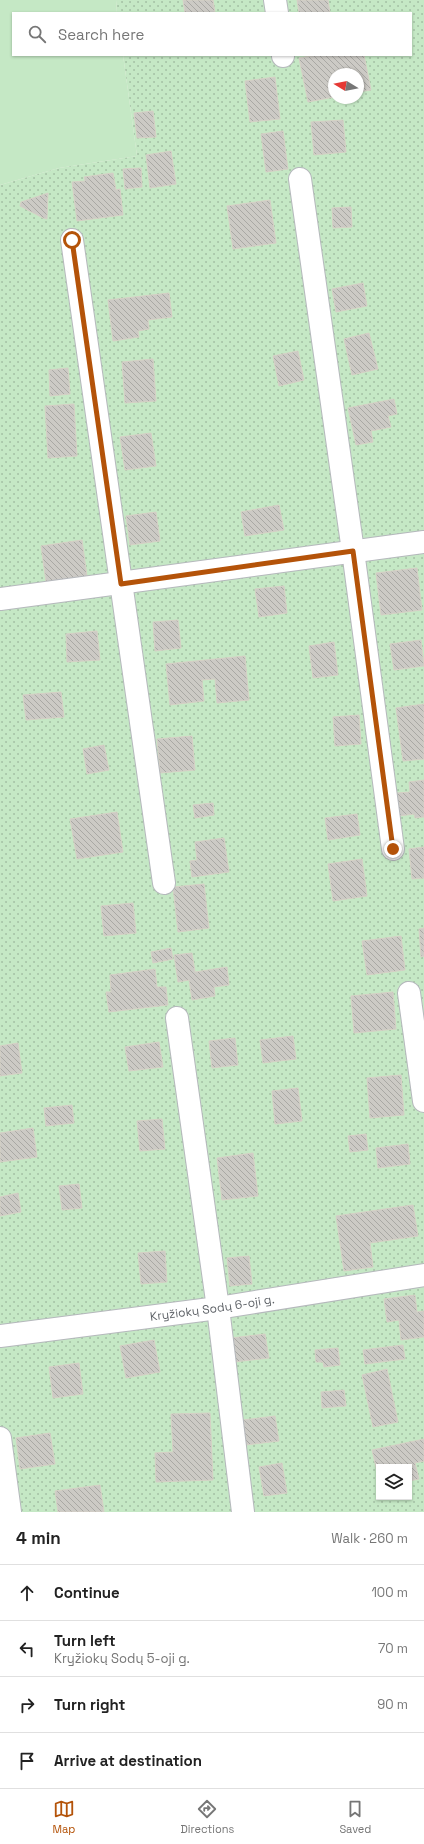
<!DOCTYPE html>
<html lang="en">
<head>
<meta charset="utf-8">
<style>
	body { margin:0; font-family:"Space Grotesk",sans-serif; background:#f6f6f6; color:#222 }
	.controls { position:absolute; right:12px; bottom:12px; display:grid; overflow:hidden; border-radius:0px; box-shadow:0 1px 3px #0004 }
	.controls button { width:36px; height:36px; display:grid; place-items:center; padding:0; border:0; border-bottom:1px solid #e0e0e0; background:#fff; color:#222; font:20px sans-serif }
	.compass { position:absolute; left:328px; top:68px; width:36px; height:36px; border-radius:50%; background:#fff; box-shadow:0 1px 3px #0004; rotate:280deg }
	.stop { position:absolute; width:12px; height:12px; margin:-9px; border:3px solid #b45309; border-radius:50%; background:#fff }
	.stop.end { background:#b45309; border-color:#fff; box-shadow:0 1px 4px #0008 }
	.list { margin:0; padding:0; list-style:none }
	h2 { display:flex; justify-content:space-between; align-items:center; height:52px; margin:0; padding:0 16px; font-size:17px }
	h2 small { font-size:13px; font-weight:400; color:#767676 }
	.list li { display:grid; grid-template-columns:26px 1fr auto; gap:12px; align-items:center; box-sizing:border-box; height:56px; padding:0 16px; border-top:1px solid #e0e0e0 }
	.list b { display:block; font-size:15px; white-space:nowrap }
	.list p { margin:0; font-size:13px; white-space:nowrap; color:#767676 }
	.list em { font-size:13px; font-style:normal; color:#767676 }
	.icon { flex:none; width:22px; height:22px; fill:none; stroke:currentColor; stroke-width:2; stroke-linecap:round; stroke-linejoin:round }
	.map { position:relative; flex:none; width:424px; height:1512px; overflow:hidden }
	.search { position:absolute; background:#fff; box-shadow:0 1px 3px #0004; left:12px; right:12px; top:12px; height:44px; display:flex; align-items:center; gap:10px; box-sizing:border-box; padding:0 14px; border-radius:0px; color:#767676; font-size:15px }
	.sheet { height:276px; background:#fff }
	nav { display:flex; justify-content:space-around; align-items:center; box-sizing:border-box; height:56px; border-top:1px solid #e0e0e0; background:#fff; font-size:11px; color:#767676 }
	nav a { display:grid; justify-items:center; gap:2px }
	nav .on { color:#b45309 }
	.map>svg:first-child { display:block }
	.green { fill:#c5e8c5 }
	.garden { fill:url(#garden-dots); fill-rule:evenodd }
	.building { fill:url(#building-back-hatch); stroke:#d6d1c6 }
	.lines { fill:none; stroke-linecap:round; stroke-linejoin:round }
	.street-casing { stroke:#b5b8bc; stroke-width:24 }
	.street { stroke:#fff; stroke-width:22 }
	.route { stroke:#b45309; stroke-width:5 }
	.labels { text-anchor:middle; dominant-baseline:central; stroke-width:3; stroke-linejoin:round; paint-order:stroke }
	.street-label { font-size:12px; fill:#5f6368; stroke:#fff }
</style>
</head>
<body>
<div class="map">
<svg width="424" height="1512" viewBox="0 0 424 1512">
	<defs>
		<pattern id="garden-dots" width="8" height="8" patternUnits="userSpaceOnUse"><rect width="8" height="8" fill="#c5e8c5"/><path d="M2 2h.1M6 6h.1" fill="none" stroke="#a3c0a4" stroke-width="1.8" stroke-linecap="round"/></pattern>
		<pattern id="building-back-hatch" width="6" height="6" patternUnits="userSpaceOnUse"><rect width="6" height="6" fill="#cccac5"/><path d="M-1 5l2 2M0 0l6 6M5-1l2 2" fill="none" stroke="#a9a8a4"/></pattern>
	</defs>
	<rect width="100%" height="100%" fill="#f1efe8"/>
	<path class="green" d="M0,0H116L117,13H13V55H123L137,156L59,168L0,185Z"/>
	<path class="garden" d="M116,0H424V1512H0V185L59,168L137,156L123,55H411V13H117ZM334,74H358V98H334ZM379,1467H409V1497H379Z"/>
	<path class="building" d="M183,0H213L215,13H185Z
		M297,0H328L330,13H299Z
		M316,55H364L371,90L358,92V74H334V97L308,102L299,58Z
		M275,77L280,119L250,122L245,81Z
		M153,111L156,137L137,138L134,113Z
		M343,120L346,152L314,155L311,122Z
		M283,131L288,169L266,172L261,134Z
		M171,151L176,184L150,188L146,155Z
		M141,168L142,187L125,189L123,169Z
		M113,173L116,190L120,189L123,215L77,221L72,182L85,181L84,177Z
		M48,193L47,219L43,218L20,206L21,202Z
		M270,200L276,243L233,249L227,206Z
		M351,207L352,227L333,228L332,208Z
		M363,283L367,306L336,312L332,289Z
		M169,293L172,317L148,320L149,329L138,331L139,337L113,341L108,300Z
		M369,333L378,369L352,375L344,339Z
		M298,351L304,380L279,386L273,356Z
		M153,359L156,401L125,403L122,362Z
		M68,368L70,394L50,396L49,370Z
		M394,399L397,414L388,416L391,427L371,431L373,442L356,445L348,408Z
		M74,404L77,456L48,458L45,406Z
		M151,433L156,466L125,470L120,437Z
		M279,505L284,530L245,536L241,512Z
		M156,512L160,541L130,545L126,516Z
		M82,540L87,576L46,582L41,546Z
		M417,568L422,610L381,615L376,573Z
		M284,586L287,613L259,617L255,589Z
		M178,620L181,648L155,651L153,622Z
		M97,631L100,660L67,662L66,634Z
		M421,640L424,666L394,670L390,644Z
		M334,642L338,675L313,678L309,646Z
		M245,656L249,700L217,703L215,679L202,680L204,701L170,705L166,664Z
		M61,692L64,717L26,720L23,695Z
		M424,704V759L403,761L396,708Z
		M359,715L361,744L335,746L333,717Z
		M192,736L195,770L160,773L157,739Z
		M104,745L109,770L87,774L83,749Z
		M424,780V817L415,818L414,814L399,816L397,793L410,792L409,782Z
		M213,803L214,815L195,818L193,805Z
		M117,812L123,852L77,859L70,819Z
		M357,814L360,835L328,840L325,818Z
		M224,838L229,872L192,877L190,861L197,860L195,842Z
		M424,847V878L412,879L409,849Z
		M362,859L367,896L333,901L328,864Z
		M204,884L209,928L178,932L173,887Z
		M133,903L136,933L104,936L101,906Z
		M424,928V956L421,957L419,929Z
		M401,936L405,970L367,975L362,941Z
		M171,948L173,959L153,963L151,952Z
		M192,953L195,972L227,967L229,985L214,987L215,996L192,1000L189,980L178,982L174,955Z
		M155,969L157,987H166L168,1005L109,1012L106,992H111L110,975Z
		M393,992L396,1029L354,1033L351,996Z
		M293,1036L296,1059L263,1063L260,1040Z
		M235,1038L238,1065L212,1068L209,1041Z
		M159,1042L163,1067L129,1071L125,1047Z
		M18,1043L22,1073L0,1076V1046Z
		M401,1075L404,1115L370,1118L367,1078Z
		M298,1088L302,1121L275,1124L272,1091Z
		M72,1105L74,1123L46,1126L44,1108Z
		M162,1119L165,1149L140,1151L137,1121Z
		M33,1128L37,1157L0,1162V1133Z
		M366,1134L368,1150L350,1152L348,1136Z
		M408,1144L410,1164L378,1168L376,1148Z
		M253,1153L258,1196L222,1200L217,1158Z
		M79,1184L82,1208L62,1210L59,1186Z
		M18,1193L21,1212L0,1216V1197Z
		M413,1205L418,1236L370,1243L373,1267L344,1271L336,1216Z
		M165,1251L167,1282L141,1284L138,1253Z
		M249,1256L252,1284L230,1286L227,1258Z
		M415,1295L417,1312L424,1311V1337L401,1340L399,1320L387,1322L384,1299Z
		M265,1334L269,1358L234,1362L231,1338Z
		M154,1340L160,1372L126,1378L120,1346Z
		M403,1345L405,1359L365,1364L363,1350Z
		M338,1348L340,1365L324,1367L323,1362H316L315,1350Z
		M79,1363L83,1394L53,1398L49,1367Z
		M387,1369L398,1422L373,1427L362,1375Z
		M344,1390L346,1406L322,1408L321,1392Z
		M210,1413L213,1480L156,1482L155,1453L173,1452L171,1414Z
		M275,1416L279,1441L246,1445L243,1420Z
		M50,1433L55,1464L20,1469L16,1438Z
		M424,1439V1461L415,1463L419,1479L409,1481V1467H379V1480L372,1450Z
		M282,1463L287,1493L264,1496L259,1467Z
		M100,1485L104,1512H58L55,1491Z"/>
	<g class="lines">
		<defs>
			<g id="street">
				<path d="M275,0L277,13"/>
				<path d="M283,55V56"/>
				<path d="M300,179L353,551L393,849"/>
				<path d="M72,240L164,883"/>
				<path d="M0,599L424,542"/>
				<path d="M409,993L424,1101"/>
				<path d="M177,1018L218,1308L243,1512"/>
				<path id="s1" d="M0,1336L218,1308L424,1275"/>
				<path d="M0,1438L10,1512"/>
			</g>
		</defs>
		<use href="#street" class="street-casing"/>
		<use href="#street" class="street"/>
	</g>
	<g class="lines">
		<path class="route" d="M72,240L121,584L353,551L393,849"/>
	</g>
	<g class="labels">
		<g class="street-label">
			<text stroke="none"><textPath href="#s1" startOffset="214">Kryžiokų Sodų 6-oji g.</textPath></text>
		</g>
	</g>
</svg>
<div class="controls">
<button><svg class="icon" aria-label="layers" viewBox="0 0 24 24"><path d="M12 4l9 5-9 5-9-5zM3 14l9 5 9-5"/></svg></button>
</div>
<svg class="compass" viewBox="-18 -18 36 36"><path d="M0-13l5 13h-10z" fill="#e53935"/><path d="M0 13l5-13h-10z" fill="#767676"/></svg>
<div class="stop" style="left:72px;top:240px"></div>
<div class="stop end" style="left:393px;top:849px"></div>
<div class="search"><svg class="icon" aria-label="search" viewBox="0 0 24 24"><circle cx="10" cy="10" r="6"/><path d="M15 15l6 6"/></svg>Search here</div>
</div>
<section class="sheet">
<h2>4 min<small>Walk · 260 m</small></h2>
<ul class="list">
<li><svg class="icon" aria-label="ahead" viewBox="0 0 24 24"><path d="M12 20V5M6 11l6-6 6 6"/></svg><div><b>Continue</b></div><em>100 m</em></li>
<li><svg class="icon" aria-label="left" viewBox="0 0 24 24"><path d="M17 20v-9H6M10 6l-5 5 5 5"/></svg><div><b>Turn left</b><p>Kryžiokų Sodų 5-oji g.</p></div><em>70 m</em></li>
<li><svg class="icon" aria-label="right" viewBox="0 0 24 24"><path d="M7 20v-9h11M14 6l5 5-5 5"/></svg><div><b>Turn right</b></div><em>90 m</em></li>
<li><svg class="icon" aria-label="arrive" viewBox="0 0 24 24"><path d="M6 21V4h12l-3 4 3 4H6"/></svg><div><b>Arrive at destination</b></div></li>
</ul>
</section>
<nav>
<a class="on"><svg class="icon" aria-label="map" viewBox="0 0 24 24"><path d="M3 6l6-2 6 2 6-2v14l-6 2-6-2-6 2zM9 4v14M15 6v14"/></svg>Map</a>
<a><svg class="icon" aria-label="directions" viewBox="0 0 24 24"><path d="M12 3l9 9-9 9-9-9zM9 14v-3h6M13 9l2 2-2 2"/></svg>Directions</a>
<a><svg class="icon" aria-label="saved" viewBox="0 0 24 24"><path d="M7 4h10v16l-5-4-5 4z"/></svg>Saved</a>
</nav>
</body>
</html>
